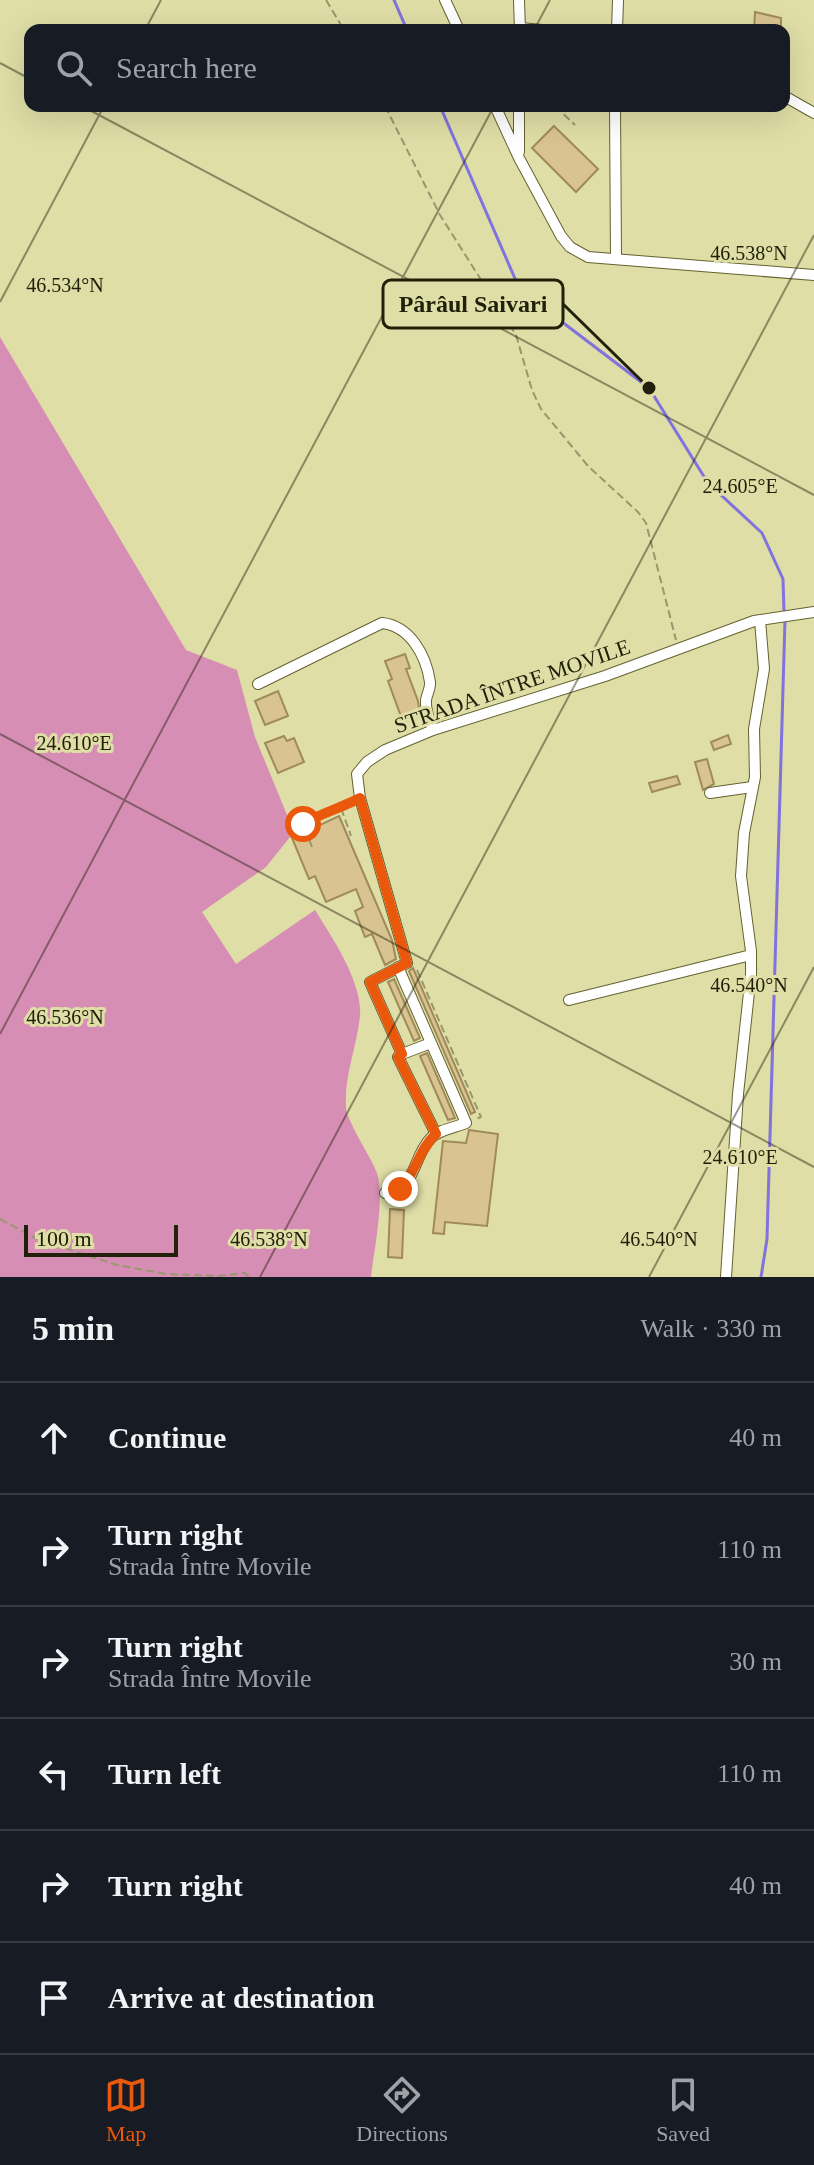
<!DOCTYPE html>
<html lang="en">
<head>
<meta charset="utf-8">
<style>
	body { margin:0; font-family:Georgia,serif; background:#20242c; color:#f1f3f6 }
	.scale { position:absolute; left:24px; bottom:20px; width:154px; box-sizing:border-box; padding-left:8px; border:4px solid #21200b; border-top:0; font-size:22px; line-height:28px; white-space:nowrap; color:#21200b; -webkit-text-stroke:6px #dfdea7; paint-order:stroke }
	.stop { position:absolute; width:24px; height:24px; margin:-18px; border:6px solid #ea580c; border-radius:50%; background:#fff }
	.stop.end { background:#ea580c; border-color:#fff; box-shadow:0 2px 8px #0008 }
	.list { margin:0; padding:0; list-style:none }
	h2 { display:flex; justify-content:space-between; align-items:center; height:104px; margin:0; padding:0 32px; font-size:34px }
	h2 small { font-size:26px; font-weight:400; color:#9ea1a6 }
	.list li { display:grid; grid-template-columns:52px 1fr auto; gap:24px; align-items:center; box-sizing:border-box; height:112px; padding:0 32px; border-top:2px solid #363941 }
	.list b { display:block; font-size:30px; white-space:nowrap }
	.list p { margin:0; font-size:26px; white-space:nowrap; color:#9ea1a6 }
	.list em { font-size:26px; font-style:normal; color:#9ea1a6 }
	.icon { flex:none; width:44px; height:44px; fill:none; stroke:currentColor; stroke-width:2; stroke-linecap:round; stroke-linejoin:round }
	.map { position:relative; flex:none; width:814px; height:1277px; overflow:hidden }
	.search { position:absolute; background:#171b24; box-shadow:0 8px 32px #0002; left:24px; right:24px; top:24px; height:88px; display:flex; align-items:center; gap:20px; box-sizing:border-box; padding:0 28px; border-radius:16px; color:#9ea1a6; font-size:30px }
	.sheet { height:776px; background:#171b24 }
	nav { display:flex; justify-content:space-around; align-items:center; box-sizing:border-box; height:112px; border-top:2px solid #363941; background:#171b24; font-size:22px; color:#9ea1a6 }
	nav a { display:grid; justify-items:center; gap:4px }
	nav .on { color:#ea580c }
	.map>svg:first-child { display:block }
	.green { fill:#d78eb4 }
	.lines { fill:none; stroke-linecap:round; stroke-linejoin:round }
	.stream { stroke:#8172dd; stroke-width:3 }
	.building { fill:#d9c390; stroke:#9f8a59; stroke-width:2 }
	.minor-casing { stroke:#64622f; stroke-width:12 }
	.path { stroke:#98976d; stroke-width:2; stroke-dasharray:8 4; stroke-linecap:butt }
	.minor { stroke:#fff; stroke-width:10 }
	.route { stroke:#ea580c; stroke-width:10 }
	.ticks { fill:none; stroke:#21200b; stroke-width:2; stroke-opacity:0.45 }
	.labels { text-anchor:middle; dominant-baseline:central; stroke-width:6; stroke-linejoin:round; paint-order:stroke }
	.street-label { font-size:22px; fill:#21200b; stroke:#dfdea7 }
	.ticks-label { font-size:20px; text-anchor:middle; fill:#21200b; stroke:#dfdea7; stroke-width:6; stroke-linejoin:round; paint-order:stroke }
	.leader { fill:none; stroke:#21200b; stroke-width:3 }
	.callout-dot { fill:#21200b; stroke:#dfdea7; stroke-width:3 }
	.callout { fill:#dfdea7; stroke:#21200b; stroke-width:3 }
	.callout-label { font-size:24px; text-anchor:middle; font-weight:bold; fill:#21200b }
</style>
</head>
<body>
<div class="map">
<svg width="814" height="1277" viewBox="0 0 814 1277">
	<rect width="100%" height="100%" fill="#dfdea7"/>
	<path class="green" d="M0,337L186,650L237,670L255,737L294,832L266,867L202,912L236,964L315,910C332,937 363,983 360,1016C357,1046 344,1076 346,1107C346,1120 371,1157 377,1173C385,1196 374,1252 371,1277H0Z"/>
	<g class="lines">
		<path class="stream" d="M394,0L407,30
			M440,106L520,290L649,388L708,483L762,533L783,579L784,612
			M761,1277L767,1239L785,620"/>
	</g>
	<path class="building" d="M755,12L781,18V30H754Z
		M554,126L598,169L576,192L532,148Z
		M405,654L410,668L406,669L418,701L420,716L403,722L388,681L392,679L385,661Z
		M278,691L288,716L265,725L255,701Z
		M728,735L731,744L714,750L711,742Z
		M284,736L287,741L294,738L304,762L278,773L265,743Z
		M707,759L714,784L703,790L695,762Z
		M677,776L680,784L652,792L649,783Z
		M339,816L392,940L396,959L385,965L372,934L365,937L355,911L363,907L356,889L326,902L315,876L309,879L292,838Z
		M413,968L475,1112L471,1114L409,971Z
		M394,979L420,1038L414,1041L388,982Z
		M427,1053L455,1118L448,1120L420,1056Z
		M469,1130L498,1134L487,1226L445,1222L444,1234L433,1233L443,1141L466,1143Z
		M390,1209L404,1210L402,1258L388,1257Z"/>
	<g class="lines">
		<defs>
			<path id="minor" d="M445,0L459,30
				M519,0L520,30
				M520,28L542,30
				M617,30L618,0
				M784,96L814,113
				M495,106L519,158L561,236L570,247L588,257L814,275
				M615,106L616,258
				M519,152V106
				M258,684L382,623C410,626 426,655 430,682C431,688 427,693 426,700C425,710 430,721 433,730
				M710,793L752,787
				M569,1000L751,955
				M431,1043L402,1054L370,982L407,963L360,798L357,774L367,762L385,750L433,730L605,676L754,621L814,612
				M402,1054L398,1057L436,1134
				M385,1193C419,1186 411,1159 431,1138C438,1130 456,1127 466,1123L398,967
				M726,1277L738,1094L751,974V951L741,876L744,833L755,777L754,729L764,669L760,620"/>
		</defs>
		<use href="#minor" class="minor-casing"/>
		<path class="path" d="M326,0L344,30
			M385,106L440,215L516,335L532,390L541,409L588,466L638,512L646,523L676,640
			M555,106L575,125
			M351,802L341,808L351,836
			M312,847L303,824L322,812L341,808
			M417,970L481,1117L476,1119
			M0,1219L39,1240L117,1265L166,1274L218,1276L245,1273L249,1277"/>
		<use href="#minor" class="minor"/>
	</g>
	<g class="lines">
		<path class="route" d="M303,824C321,813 341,808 360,798L407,963L370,982L402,1054L398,1057L436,1134C419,1149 416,1173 400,1189"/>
	</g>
	<path class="ticks" d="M145,30L161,0M534,30L550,0M0,63L30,79M82,106L814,495M0,302L104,106M0,734L814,1167M0,1034L494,106M260,1277L814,235M649,1277L814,967"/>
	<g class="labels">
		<g class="street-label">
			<text transform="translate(512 686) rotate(-19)">STRADA ÎNTRE MOVILE</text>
		</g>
	</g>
	<g class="ticks-label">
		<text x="749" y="260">46.538°N</text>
		<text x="65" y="292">46.534°N</text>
		<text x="740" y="493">24.605°E</text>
		<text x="74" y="750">24.610°E</text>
		<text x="749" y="992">46.540°N</text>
		<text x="65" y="1024">46.536°N</text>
		<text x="740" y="1164">24.610°E</text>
		<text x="269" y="1246">46.538°N</text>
		<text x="659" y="1246">46.540°N</text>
	</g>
	<path class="leader" d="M649 388L563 304"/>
	<circle class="callout-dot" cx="649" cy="388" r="8"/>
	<rect class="callout" x="383" y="280" width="180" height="48" rx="8"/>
	<g class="callout-label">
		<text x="473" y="312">Pârâul Saivari</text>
	</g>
</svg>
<div class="scale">100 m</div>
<div class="stop" style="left:303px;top:824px"></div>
<div class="stop end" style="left:400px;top:1189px"></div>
<div class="search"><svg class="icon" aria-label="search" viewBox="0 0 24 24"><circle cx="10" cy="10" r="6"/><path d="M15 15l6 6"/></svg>Search here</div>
</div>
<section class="sheet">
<h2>5 min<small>Walk · 330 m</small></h2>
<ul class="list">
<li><svg class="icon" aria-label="ahead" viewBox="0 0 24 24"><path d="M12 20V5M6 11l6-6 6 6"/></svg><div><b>Continue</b></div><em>40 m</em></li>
<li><svg class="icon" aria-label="right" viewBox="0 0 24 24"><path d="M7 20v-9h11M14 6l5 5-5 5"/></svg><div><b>Turn right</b><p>Strada Între Movile</p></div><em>110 m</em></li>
<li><svg class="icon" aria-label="right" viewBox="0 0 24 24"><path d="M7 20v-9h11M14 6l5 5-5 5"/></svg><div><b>Turn right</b><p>Strada Între Movile</p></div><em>30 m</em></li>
<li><svg class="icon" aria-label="left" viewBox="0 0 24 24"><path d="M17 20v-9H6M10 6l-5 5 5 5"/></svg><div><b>Turn left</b></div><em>110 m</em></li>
<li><svg class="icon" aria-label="right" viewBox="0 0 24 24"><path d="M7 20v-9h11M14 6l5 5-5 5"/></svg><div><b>Turn right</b></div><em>40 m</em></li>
<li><svg class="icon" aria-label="arrive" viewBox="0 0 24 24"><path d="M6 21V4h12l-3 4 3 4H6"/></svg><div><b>Arrive at destination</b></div></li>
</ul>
</section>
<nav>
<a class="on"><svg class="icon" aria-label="map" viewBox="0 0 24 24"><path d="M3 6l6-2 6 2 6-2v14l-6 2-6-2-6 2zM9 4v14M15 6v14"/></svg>Map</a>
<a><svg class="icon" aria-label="directions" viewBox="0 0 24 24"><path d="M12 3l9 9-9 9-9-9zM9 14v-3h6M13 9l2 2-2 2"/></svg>Directions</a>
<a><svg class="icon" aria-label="saved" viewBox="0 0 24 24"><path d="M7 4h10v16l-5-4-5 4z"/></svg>Saved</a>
</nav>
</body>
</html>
